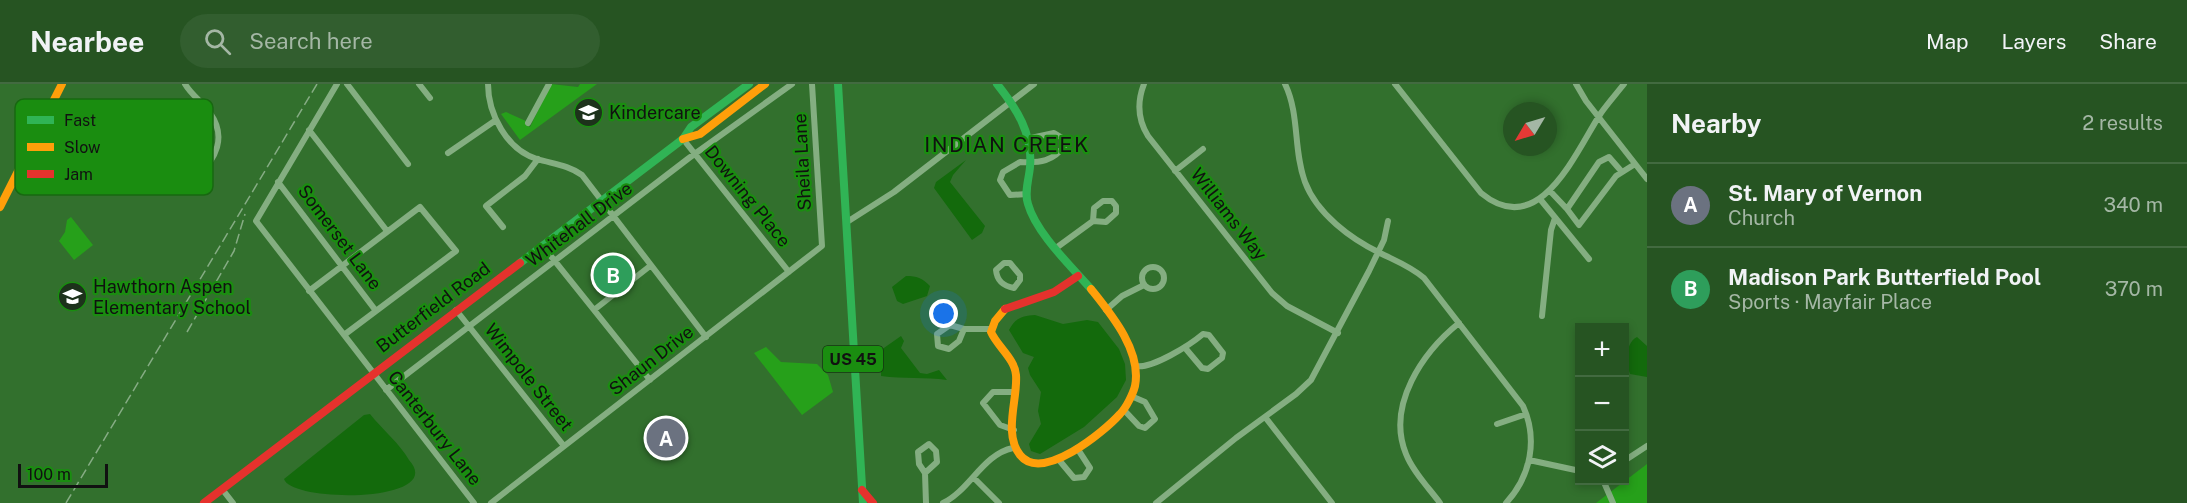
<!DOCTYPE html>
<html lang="en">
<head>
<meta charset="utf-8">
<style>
	body { margin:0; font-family:"Public Sans",sans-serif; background:#325e2f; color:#f1f3f6 }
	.controls { position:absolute; right:18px; bottom:18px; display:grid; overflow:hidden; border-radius:0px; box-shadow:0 3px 9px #0003 }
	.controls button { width:54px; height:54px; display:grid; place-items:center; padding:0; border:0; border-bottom:2px solid #426a40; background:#265422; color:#f1f3f6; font:30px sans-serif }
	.compass { position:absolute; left:1503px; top:18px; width:54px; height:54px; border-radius:50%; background:#265422; box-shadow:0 3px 9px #0003; rotate:232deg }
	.scale { position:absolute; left:18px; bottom:15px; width:90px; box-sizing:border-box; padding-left:6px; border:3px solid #111; border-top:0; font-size:16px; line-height:21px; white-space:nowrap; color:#111; -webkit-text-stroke:4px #1a8d10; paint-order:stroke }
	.you { position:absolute; left:944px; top:230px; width:21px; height:21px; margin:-15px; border:4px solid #fff; border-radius:50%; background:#1a73e8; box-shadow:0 0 0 9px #1a73e833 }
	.badge { display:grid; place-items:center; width:39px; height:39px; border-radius:50%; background:#d6ab8b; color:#fff; font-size:20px; font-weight:700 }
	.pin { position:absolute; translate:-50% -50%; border:3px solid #fff; box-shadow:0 2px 6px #0006 }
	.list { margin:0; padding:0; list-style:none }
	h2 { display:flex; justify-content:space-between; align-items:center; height:78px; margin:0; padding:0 24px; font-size:26px }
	h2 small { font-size:20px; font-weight:400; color:#a4b7a5 }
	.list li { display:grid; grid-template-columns:39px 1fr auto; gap:18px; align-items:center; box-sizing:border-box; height:84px; padding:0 24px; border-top:2px solid #426a40 }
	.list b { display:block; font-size:22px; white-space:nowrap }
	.list p { margin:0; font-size:20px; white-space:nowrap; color:#a4b7a5 }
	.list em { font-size:20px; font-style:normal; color:#a4b7a5 }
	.icon { flex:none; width:33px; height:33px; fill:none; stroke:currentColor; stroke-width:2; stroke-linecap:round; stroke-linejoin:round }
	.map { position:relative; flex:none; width:1647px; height:419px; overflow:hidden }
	header { display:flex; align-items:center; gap:36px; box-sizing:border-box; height:84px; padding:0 30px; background:#265422; border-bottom:2px solid #426a40 }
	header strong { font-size:28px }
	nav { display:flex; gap:33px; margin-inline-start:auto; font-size:21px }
	.search { width:420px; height:54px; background:#325e2f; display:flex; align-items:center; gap:15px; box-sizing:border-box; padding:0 21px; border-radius:33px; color:#a4b7a5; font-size:22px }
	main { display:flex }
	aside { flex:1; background:#265422 }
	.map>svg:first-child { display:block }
	.green { fill:#26a01a }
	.water { fill:#136a0c }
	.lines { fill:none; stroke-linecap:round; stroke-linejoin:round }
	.street { stroke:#84ae81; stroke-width:6 }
	.fast { stroke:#30b455; stroke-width:8 }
	.slow { stroke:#ff9f0a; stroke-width:8 }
	.jam { stroke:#e5322d; stroke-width:8 }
	.rail { stroke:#86ac84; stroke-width:1.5; stroke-dasharray:10 4.5; stroke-linecap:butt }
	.labels { text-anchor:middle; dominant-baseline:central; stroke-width:4.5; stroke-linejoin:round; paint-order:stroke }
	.shield { fill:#1a8d10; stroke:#143611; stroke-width:1.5 }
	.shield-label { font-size:16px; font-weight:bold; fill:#111 }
	.poi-label { font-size:18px; fill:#111; stroke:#1a8d10; text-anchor:start }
	.street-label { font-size:18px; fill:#111; stroke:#1a8d10 }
	.quarter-label { font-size:21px; letter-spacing:1.5px; fill:#111; stroke:#1a8d10 }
	.key { fill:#1a8d10; stroke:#176810; stroke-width:1.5 }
	.key-label { font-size:16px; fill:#111 }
</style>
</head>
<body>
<header>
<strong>Nearbee</strong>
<div class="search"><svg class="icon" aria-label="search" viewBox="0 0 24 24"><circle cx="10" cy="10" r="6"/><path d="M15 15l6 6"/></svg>Search here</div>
<nav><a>Map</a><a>Layers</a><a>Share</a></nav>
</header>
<main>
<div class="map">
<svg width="1647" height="419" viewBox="0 0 1647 419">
	<rect width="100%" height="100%" fill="#32702d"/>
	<path class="green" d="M551,0L578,3L580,0H597L520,56L501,30L506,28L526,37L525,40L530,43Z
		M71,133L93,161L74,176L59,157L65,148L67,136Z
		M766,263L781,278L817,280L828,291L833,308L802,331L754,269Z
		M1647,380V419H1596Z"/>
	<path class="water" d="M966,76L953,91L950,98L985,142L982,149L972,156L934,104L936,98Z
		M906,192C917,192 922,194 930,202L927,212L903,220L897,217L892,203Z
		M1035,231L1063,240L1087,236L1098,238L1119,265L1125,280L1126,296L1117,313L1084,343L1040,370L1031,367L1029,360L1041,340L1038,327L1041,308L1030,291L1028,284L1034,273L1023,269L1009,246C1015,234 1022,232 1035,231Z
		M901,252L904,257L901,264L920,289L927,290L939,286L947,296C925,293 904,295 881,292V266Z
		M1637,253L1647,262V293L1630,290C1626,279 1625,259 1637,253Z
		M370,330C382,345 400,360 409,376C448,419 291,419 284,395L364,331Z"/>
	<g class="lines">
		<path class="street" d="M185,0C192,12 203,18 210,29C227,53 216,75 197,92
			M337,0L256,137L474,419
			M347,0L408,80
			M419,0L430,14
			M488,0C488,30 507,66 537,75C553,80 568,81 582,91L706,253
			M1144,0C1137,18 1138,36 1148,52L1272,209L1287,222L1338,249
			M1285,0C1300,31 1293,66 1305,98C1317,130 1351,155 1380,169C1396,177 1410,182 1424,194L1523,322C1538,355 1531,392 1506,419
			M1395,0L1481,109C1540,158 1576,67 1601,29C1608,19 1617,9 1624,0
			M1576,0L1586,17L1647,95
			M528,39L549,0
			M309,46L387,147
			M683,55L789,188
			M448,69L496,36
			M1175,87L1203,65
			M1622,88L1609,73L1599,78L1567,125L1579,141L1616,92L1635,80
			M278,98L376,227
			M1550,107L1567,125
			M1027,110L1010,111L1000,96L1003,88L1020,78C1040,79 1053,78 1066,60L1064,55L1054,49L1031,54
			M1540,115L1589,175
			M1103,117H1112L1116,122V129L1106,138L1093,137L1094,124Z
			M847,138L894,108L1034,0
			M503,143L486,122L525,92L538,75
			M542,161L650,296
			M1056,164L1093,137
			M1004,179H1010L1020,191V196L1014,204C1003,202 997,197 996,186Z
			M1142 194a11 11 0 1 1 22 0a11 11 0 1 1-22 0Z
			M309,207L420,123L456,167L344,251
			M456,226L564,362
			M594,226L650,182
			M1106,226L1122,212L1142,202
			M1542,232L1551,146L1555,134
			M964,245L959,257L949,265L938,262L937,250L950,241L964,245H992
			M1136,282C1152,285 1190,261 1203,250L1209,251L1223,269L1222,274L1208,285L1202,284L1186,265
			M386,306L689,74L792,0
			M1124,326L1139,342L1145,344L1155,335L1145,318L1131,312
			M1265,333L1332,419
			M1497,340L1526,330
			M1014,346L1000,341L983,319L993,308H1014
			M1059,376L1074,394L1084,393L1090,384L1077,364
			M1529,376L1580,387
			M1624,377L1647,362
			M925,389L937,378L936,367L929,360L918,368L919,380L925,389L926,419
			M974,394L999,419
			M1603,396L1613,419
			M222,405L233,419
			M491,419L822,162L812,0
			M943,419C970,406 983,370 1013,364
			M1156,419L1236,354L1296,310L1311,296L1369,187L1384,156L1388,137
			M1440,419C1429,404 1413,388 1406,370C1386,321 1423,268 1459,239"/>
		<path class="fast" d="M838,0L863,419
			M997,0C1017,25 1033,50 1030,83C1029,95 1024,108 1028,120C1036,149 1071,182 1091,205
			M520,179L683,55L691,43L749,0"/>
		<path class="slow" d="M683,55L700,50L765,0
			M0,123L62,0
			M1005,225L995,237L991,248C997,262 1015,275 1016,291C1018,315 1003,349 1020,371C1042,399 1104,348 1120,330C1126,324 1133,310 1135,302C1142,267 1111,230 1091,205"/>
		<path class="jam" d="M1005,225L1054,208L1078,192
			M862,406L873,419
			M204,419L520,179"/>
		<path class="rail" d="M187,248L234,167L245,130
			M66,419L317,0"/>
	</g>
	<defs>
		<symbol id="school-disc" viewBox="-11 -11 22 22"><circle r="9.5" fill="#1d321b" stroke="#1a8d10"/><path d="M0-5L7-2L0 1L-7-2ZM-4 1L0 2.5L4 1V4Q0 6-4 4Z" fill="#fff"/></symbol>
	</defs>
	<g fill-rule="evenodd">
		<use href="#school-disc" x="572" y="12" width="33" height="33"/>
		<use href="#school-disc" x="56" y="196" width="33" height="33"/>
	</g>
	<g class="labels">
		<rect class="shield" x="823" y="262" width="60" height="26" rx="4.5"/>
		<g class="shield-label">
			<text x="853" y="275">US 45</text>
		</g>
		<g class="poi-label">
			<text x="609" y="28">Kindercare</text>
			<text x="93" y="202">Hawthorn Aspen<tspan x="93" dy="21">Elementary School</tspan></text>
		</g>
		<g class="street-label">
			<text transform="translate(802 78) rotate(-93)">Sheila Lane</text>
			<text transform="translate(748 112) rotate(51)">Downing Place</text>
			<text transform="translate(1229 130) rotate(52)">Williams Way</text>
			<text transform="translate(579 140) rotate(-37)">Whitehall Drive</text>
			<text transform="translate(340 153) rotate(53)">Somerset Lane</text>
			<text transform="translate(433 223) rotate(-37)">Butterfield Road</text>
			<text transform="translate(651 276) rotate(-38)">Shaun Drive</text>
			<text transform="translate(529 293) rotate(52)">Wimpole Street</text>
			<text transform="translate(435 344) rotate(52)">Canterbury Lane</text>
		</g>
		<g class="quarter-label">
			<text x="1007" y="60">INDIAN CREEK</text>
		</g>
	</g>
	<rect x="15" y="15" width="198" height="96" rx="9" class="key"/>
	<rect x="27" y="32" width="27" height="8" fill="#30b455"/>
	<rect x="27" y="59" width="27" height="8" fill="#ff9f0a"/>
	<rect x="27" y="86" width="27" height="8" fill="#e5322d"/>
	<g class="key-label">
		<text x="64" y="42">Fast</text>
		<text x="64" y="69">Slow</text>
		<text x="64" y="96">Jam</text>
	</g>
</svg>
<div class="controls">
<button>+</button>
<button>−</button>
<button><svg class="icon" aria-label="layers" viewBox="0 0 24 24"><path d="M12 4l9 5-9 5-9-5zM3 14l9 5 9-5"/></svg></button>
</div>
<svg class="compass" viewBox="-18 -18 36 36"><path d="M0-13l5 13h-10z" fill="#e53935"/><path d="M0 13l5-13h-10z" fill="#a4b7a5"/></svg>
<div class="scale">100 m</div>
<div class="you"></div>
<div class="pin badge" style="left:666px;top:354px;background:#6b7280">A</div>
<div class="pin badge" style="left:613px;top:191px;background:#2e9e5b">B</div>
</div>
<aside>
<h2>Nearby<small>2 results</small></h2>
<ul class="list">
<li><span class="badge" style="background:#6b7280">A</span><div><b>St. Mary of Vernon</b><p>Church</p></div><em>340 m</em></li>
<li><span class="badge" style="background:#2e9e5b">B</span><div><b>Madison Park Butterfield Pool</b><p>Sports · Mayfair Place</p></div><em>370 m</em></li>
</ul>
</aside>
</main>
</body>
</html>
